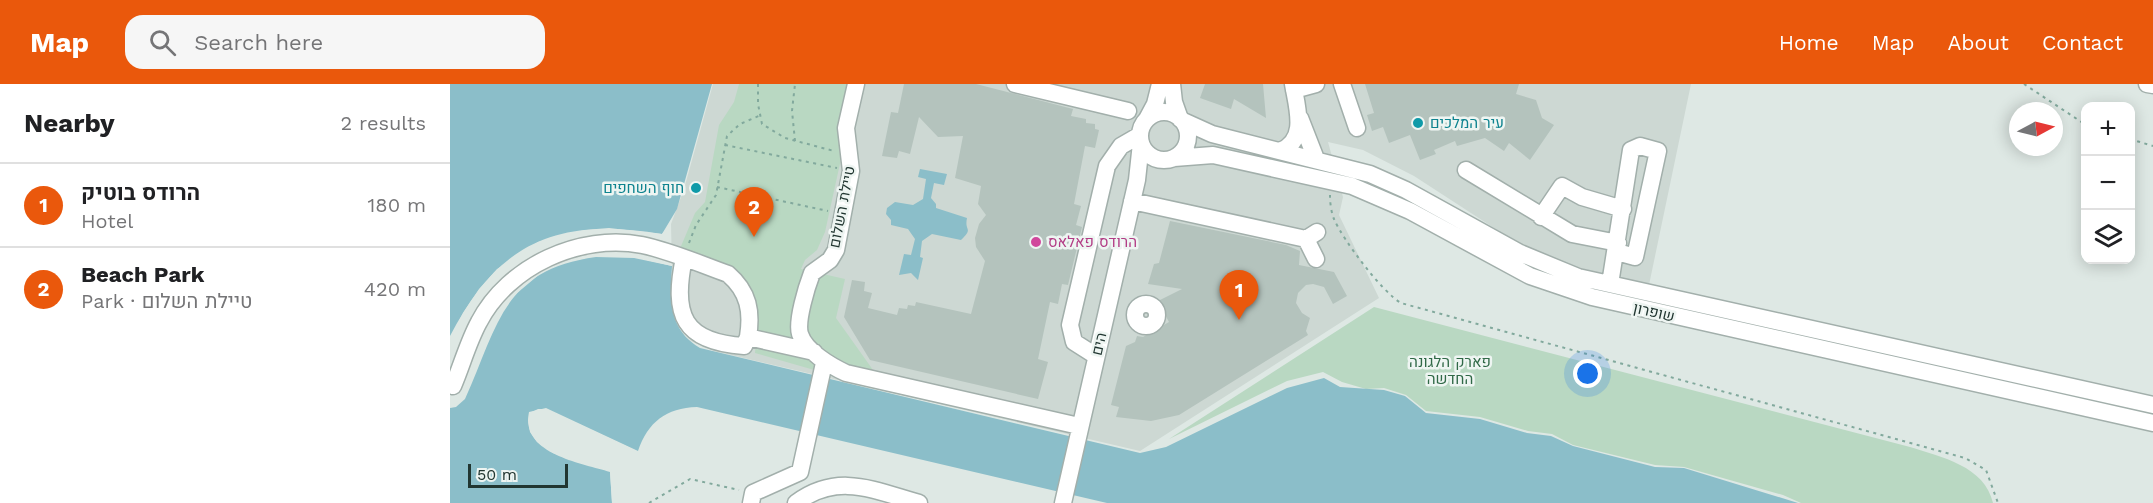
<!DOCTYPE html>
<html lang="en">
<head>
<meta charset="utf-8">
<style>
	body { margin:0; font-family:"Work Sans",Heebo,sans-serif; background:#f6f6f6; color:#202124 }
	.controls { position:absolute; right:18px; top:18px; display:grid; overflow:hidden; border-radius:12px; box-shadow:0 3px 15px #0003 }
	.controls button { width:54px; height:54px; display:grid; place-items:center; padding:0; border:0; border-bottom:2px solid #e0e0e0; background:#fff; color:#202124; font:30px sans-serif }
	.compass { position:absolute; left:1559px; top:18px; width:54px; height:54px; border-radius:50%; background:#fff; box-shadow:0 3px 15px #0003; rotate:83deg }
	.scale { position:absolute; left:18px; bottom:15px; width:100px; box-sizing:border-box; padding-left:6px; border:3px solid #213631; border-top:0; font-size:16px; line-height:21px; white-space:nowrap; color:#213631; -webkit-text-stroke:4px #eef5f2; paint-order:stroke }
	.you { position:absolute; left:1138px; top:290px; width:21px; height:21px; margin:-15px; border:4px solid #fff; border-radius:50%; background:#1a73e8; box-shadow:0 0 0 9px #1a73e833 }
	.badge { display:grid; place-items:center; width:39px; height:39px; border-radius:50%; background:#ea580c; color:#fff; font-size:20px; font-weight:700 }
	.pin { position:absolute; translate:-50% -50px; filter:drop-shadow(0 2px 3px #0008) }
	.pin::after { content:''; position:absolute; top:32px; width:21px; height:18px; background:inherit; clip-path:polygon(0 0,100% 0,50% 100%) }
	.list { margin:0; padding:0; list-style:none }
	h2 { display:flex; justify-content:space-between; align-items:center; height:78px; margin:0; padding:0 24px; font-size:26px }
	h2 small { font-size:20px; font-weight:400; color:#757577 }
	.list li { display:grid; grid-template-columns:39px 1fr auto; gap:18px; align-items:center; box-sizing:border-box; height:84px; padding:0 24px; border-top:2px solid #e0e0e0 }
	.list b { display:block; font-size:22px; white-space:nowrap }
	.list p { margin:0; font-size:20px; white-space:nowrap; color:#757577 }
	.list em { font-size:20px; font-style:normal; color:#757577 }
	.icon { flex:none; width:33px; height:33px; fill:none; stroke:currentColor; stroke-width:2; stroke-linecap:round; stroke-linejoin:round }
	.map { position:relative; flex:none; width:1703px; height:419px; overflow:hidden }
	header { display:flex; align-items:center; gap:36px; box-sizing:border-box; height:84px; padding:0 30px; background:#ea580c; color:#fff }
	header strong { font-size:28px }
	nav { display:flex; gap:33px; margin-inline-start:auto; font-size:21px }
	.search { width:420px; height:54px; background:#f6f6f6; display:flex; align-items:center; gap:15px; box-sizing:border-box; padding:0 21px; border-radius:18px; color:#757577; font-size:22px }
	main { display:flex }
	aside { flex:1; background:#fff }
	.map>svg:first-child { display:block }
	.built { fill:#cdd8d3 }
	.green { fill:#b9d8c2 }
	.water { fill:#8bbec9 }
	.pier { fill:#dee8e4 }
	.building { fill:#b4c3bd }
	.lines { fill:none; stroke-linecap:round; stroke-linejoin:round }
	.minor-casing { stroke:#a2afab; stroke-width:19 }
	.path { stroke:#82a99d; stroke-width:2; stroke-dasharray:3 4.5; stroke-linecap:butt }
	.minor { stroke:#fff; stroke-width:16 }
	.culture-dot { fill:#0f9aa8; stroke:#eef5f2; stroke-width:2 }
	.hotel-dot { fill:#d1479c; stroke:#eef5f2; stroke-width:2 }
	.labels { text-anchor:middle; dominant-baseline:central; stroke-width:5; stroke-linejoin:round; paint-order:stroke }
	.culture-label { font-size:15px; fill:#0d838f; stroke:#eef5f2; text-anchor:start }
	.street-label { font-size:15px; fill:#213631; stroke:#eef5f2 }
	.hotel-label { font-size:15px; fill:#b23c85; stroke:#eef5f2; text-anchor:start }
	.park-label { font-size:15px; fill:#306947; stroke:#eef5f2 }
</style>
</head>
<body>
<header>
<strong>Map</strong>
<div class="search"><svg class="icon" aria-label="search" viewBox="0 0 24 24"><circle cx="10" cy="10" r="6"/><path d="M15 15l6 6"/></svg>Search here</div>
<nav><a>Home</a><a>Map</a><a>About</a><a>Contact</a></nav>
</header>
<main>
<aside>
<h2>Nearby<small>2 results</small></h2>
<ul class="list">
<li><span class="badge">1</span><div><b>הרודס בוטיק</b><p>Hotel</p></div><em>180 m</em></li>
<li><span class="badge">2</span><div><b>Beach Park</b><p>Park · טיילת השלום</p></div><em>420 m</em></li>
</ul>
</aside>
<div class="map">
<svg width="1703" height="419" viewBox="0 0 1703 419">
	<rect width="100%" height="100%" fill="#dee8e4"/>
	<path class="built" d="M263,0H1241L1199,201L1114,180L1078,166L964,92L913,66L878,58L893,113L889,131L929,214L690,367L264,267L241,257L228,242L223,224L221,140L234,105Z"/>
	<path class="green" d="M289,0H399L388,49L391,75L375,148L367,166L355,176L351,185L395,195L386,234L423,286L420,302L305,269C313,190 298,190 229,167L245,129L255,118L269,41L284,18Z
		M924,223L1460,363C1491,373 1535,382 1543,419H1351L1333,411L1234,383L1205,381L1123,361L1102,350L1078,347L1030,333L976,327L956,311L934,304L916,305L892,298L873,288L837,297L719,355Z"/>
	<path class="water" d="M0,0H262L227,125L212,150C108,133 49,157 0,252Z
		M470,85L497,90L494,101L484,99L481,114L486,120V124L517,134C514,148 524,143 511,156L482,150L472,157L470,173L473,174L468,196L461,189L449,191L454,170L461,171L465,155L458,145L441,141V136L436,130L437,124L445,118L463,121L473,115L476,95L468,93Z
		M146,173L184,174L222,182C220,216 218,245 250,264L690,369L716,363L837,304L874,294L890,303L934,306L955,312L976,329L1030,335L1077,349L1101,352L1123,362L1205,383L1234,384L1348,419H657L247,323C216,324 198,338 188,367L96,324L79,328C70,370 131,379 160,388L162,419H0V324L6,323L15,315C48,242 52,186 146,173Z"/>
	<path class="pier" d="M220,140V144L212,153L159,147L134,148L89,160L49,187L31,206L0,255L13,229L29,205L47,185L88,158L134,146L159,144L212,150Z
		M145,170L185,171L222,179V182L184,173L145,172L108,180L91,189L60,215L48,234L14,315L0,324L12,313L46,232L58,213L89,187L108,178Z
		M88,325H96L189,368L187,370L95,327L82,330V347L89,357L104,367L162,386L165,419H162L160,387L103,369L87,358L80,348L78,336L80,329Z"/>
	<path class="building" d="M454,0H526L623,25L621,32L636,35V39L645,40V45L649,46L645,64L635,62L624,120L631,122L626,141L632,143L618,201L612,200L608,220L600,218L588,275L598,278L588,315L420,276L394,233L402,196L415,198L414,207L422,209L418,224L447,231L449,224L457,225L458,221L465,222L466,218L521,230L535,177L526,163L525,154L529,140L536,131L528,120L531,102L505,94L513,52L488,53L469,33L460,70L449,67L447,74L432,72L441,28L448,29Z
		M755,0H813L816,34L784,15L781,25L750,14Z
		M915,0H1069L1066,10L1086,16L1092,34L1104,41L1080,76L1059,59L1054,67L1035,54L1007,62L1005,57L984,66L986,70L970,76L960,51L939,59L933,43L922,47L917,31L924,29Z
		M720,137L836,161L850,167L849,181L884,188L897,212L883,220L874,203L863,200L856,201L848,209L846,219L852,229L860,234L856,247L858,251L729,331L701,337L666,333L669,323L661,321L676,262L685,258L687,252L693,253L719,238L708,217L732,205L698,200L704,180L709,179Z"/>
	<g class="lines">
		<defs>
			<path id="minor" d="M406,0L396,44L401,87L386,166L380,176L362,189C357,202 346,237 350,250C355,267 381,282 396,289L629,342
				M565,0L678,27
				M722,0L724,18L730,35
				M892,0L907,44
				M1697,0L1703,1
				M844,6L866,0
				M690 52a24 24 0 1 1 48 0a24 24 0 1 1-48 0Z
				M850,34L866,75
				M697,35L705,20L710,0
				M731,36L762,50L920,90L956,106L1070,169L1128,193L1703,321
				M830,67C858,56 847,24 843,0
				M724,74L763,71L902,102L960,127L1080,192L1142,213L1703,339
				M1016,86L1122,150L1168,159
				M682,117L856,155L867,148
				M1091,133L1112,102L1132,113L1173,125
				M856,155L866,175
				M234,174C222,231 233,258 294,262L298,253
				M1160,200L1181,66L1190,62L1208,67L1185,173L1167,168
				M685 231a11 11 0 1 1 22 0a11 11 0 1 1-22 0Z
				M646,272L624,258L620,241L657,82L671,62L690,51
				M3,302C12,281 18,258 29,238C58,182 130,149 192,161C221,167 250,180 278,190C299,208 302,228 298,253L364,268
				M301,419L303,409L350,388L374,279
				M346,419C388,388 423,406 469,419
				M613,419L687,96L691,59"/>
		</defs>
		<use href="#minor" class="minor-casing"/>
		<path class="path" d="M308,0V20L312,40L335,54L384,67
			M1574,0L1636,41
			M1680,55L1703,62
			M345,57L342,27L345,0
			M275,61L387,84
			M267,103L378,127
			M880,111C880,118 881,128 884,135C893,156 932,208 951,219L1515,374L1536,386L1548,419
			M239,159L246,141L266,111L277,52L290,40L311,31
			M199,419L240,395L289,406"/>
		<use href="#minor" class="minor"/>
	</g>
	<g class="culture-dot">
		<circle cx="968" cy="39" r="6"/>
		<circle cx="246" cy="104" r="6"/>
	</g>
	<circle class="hotel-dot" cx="586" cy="158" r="6"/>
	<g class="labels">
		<g class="culture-label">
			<text x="980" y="39">עיר המלכים</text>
			<text x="234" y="104" text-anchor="end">חוף השחפים</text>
		</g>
		<g class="street-label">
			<text transform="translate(392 123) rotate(-79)">טיילת השלום</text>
			<text transform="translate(1204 228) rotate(13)">שופרון</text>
			<text transform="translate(649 260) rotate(-77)">הים</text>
		</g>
		<g class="hotel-label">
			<text x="598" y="158">הרודס פאלאס</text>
		</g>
		<g class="park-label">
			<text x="1000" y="278">פארק הלגונה<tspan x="1000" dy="17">החדשה</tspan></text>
		</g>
	</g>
</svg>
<div class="controls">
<button>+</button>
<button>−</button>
<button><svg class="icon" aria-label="layers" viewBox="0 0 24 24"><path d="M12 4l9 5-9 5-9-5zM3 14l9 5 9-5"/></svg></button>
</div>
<svg class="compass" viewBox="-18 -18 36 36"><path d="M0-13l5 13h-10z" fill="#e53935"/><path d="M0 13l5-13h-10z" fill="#757577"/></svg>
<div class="scale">50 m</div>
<div class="you"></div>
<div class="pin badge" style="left:789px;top:236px">1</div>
<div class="pin badge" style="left:304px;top:153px">2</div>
</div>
</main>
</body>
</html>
